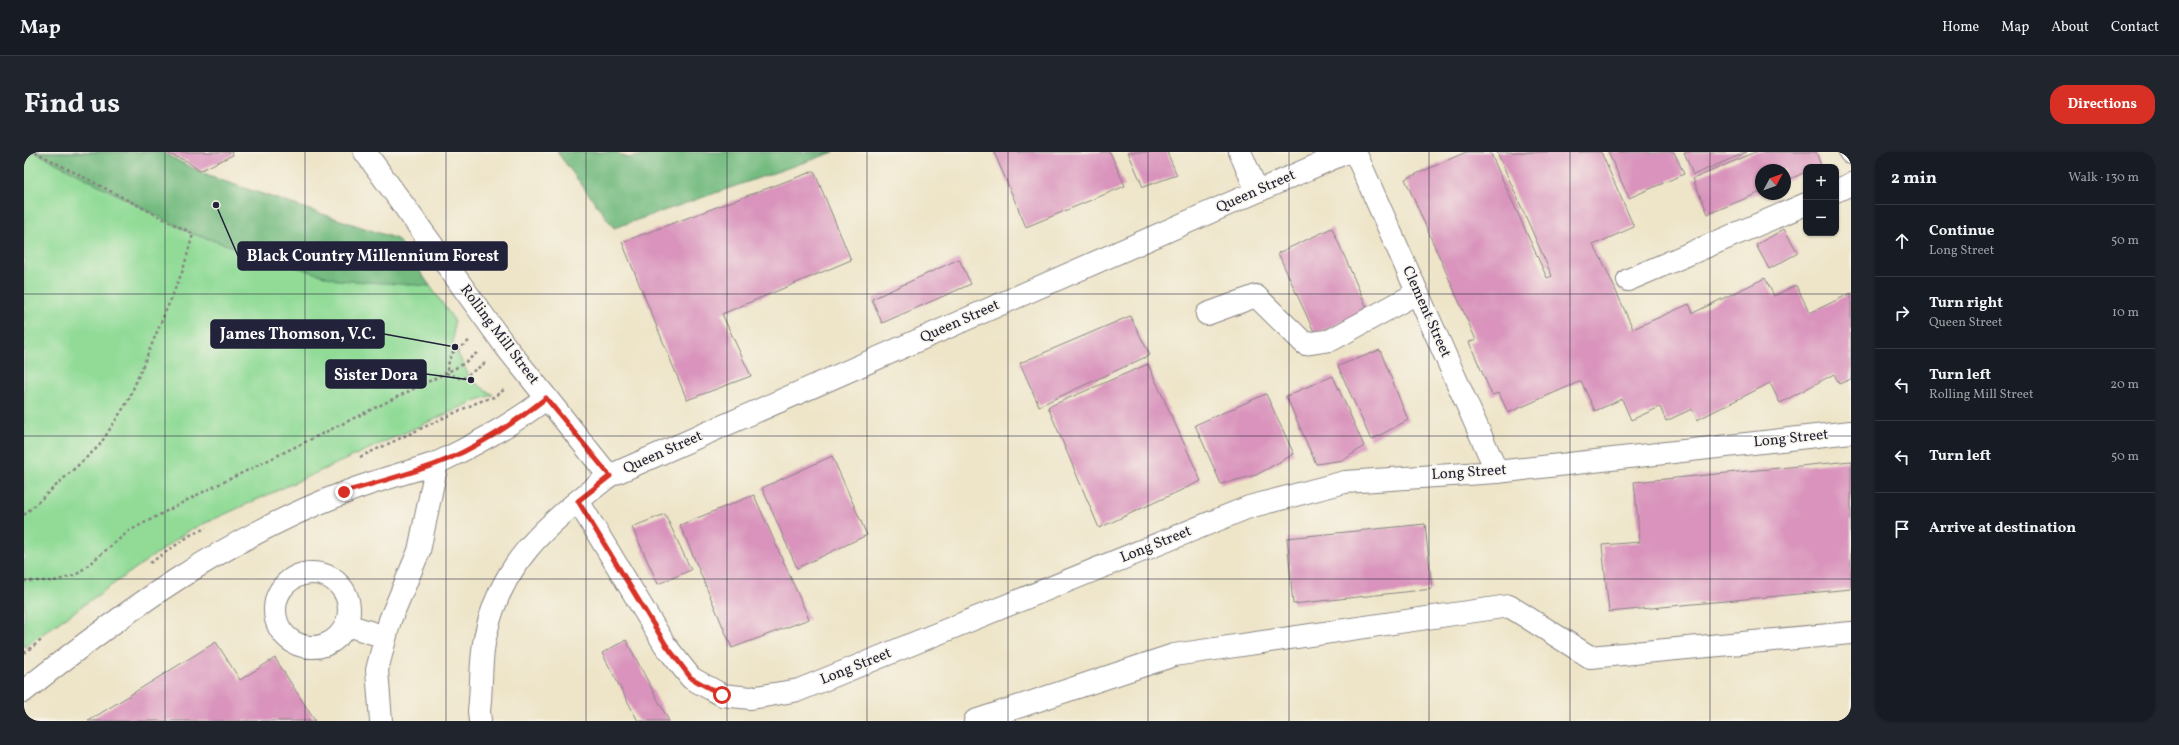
<!DOCTYPE html>
<html lang="en">
<head>
<meta charset="utf-8">
<style>
	body { margin:0; font-family:Vollkorn,serif; background:#20242c; color:#f1f3f6 }
	.controls { position:absolute; right:12px; top:12px; display:grid; overflow:hidden; border-radius:8px; box-shadow:0 1px 3px #0004 }
	.controls button { width:36px; height:36px; display:grid; place-items:center; padding:0; border:0; border-bottom:1px solid #363941; background:#171b24; color:#f1f3f6; font:20px sans-serif }
	.compass { position:absolute; left:1731px; top:12px; width:36px; height:36px; border-radius:50%; background:#171b24; box-shadow:0 1px 3px #0004; rotate:49deg }
	.stop { position:absolute; width:12px; height:12px; margin:-9px; border:3px solid #d93025; border-radius:50%; background:#fff }
	.stop.end { background:#d93025; border-color:#fff; box-shadow:0 1px 4px #0008 }
	.list { margin:0; padding:0; list-style:none }
	h2 { display:flex; justify-content:space-between; align-items:center; height:52px; margin:0; padding:0 16px; font-size:17px }
	h2 small { font-size:13px; font-weight:400; color:#9ea1a6 }
	.list li { display:grid; grid-template-columns:26px 1fr auto; gap:12px; align-items:center; box-sizing:border-box; height:72px; padding:0 16px; border-top:1px solid #363941 }
	.list b { display:block; font-size:15px; white-space:nowrap }
	.list p { margin:0; font-size:13px; white-space:nowrap; color:#9ea1a6 }
	.list em { font-size:13px; font-style:normal; color:#9ea1a6 }
	.icon { flex:none; width:22px; height:22px; fill:none; stroke:currentColor; stroke-width:2; stroke-linecap:round; stroke-linejoin:round }
	.map { position:relative; flex:none; width:1827px; height:569px; overflow:hidden; border-radius:16px }
	header { display:flex; align-items:center; gap:24px; box-sizing:border-box; height:56px; padding:0 20px; background:#171b24; border-bottom:1px solid #363941 }
	header strong { font-size:19px }
	nav { display:flex; gap:22px; margin-inline-start:auto; font-size:14px }
	.intro { display:flex; align-items:center; justify-content:space-between; box-sizing:border-box; height:96px; padding:0 24px }
	h1 { margin:0; font-size:28px }
	.button { padding:10px 18px; border-radius:16px; background:#d93025; color:#fff; font-size:14px; font-weight:700 }
	main { display:flex; gap:24px; padding:0 24px }
	aside { flex:1; background:#171b24; border-radius:16px; box-shadow:0 1px 3px #0004 }
	.map>svg:first-child { display:block }
	.green { fill:#91db97; stroke:#5a7e69 }
	.forest { fill:#74bb80; stroke:#4b6e5e }
	.building { fill:#d993bc }
	.lines { fill:none; stroke-linecap:round; stroke-linejoin:round }
	.minor-casing { stroke:#888482; stroke-width:24 }
	.path { stroke:#888482; stroke-width:2.5; stroke-dasharray:3 3; stroke-linecap:butt }
	.minor { stroke:#fff; stroke-width:22 }
	.route { stroke:#d93025; stroke-width:5 }
	.grid { fill:none; stroke:#22223b; stroke-width:1; stroke-opacity:0.55 }
	.labels { text-anchor:middle; dominant-baseline:central; stroke-width:3; stroke-linejoin:round; paint-order:stroke }
	.street-label { font-size:15px; fill:#22223b; stroke:#f7f3e8 }
	.leader { fill:none; stroke:#22223b; stroke-width:1.5 }
	.callout-dot { fill:#22223b; stroke:#f7f3e8; stroke-width:1.5 }
	.callout { fill:#22223b; stroke:#22223b; stroke-width:1.5 }
	.callout-label { font-size:16px; text-anchor:middle; font-weight:bold; fill:#fff }
</style>
</head>
<body>
<header>
<strong>Map</strong>
<nav><a>Home</a><a>Map</a><a>About</a><a>Contact</a></nav>
</header>
<div class="intro"><h1>Find us</h1><a class="button">Directions</a></div>
<main>
<div class="map">
<svg width="1827" height="569" viewBox="0 0 1827 569">
	<rect width="100%" height="100%" fill="#f7f3e8"/>
	<filter id="ink" filterUnits="userSpaceOnUse"><feTurbulence type="fractalNoise" baseFrequency=".025" numOctaves="2"/><feDisplacementMap in="SourceGraphic" scale="8" xChannelSelector="R" yChannelSelector="G"/><feConvolveMatrix kernelMatrix="1 2 1 2 8 2 1 2 1" color-interpolation-filters="sRGB"/></filter>
	<filter id="wash" filterUnits="userSpaceOnUse"><feTurbulence type="fractalNoise" baseFrequency=".012" numOctaves="4" result="noise"/><feDisplacementMap in="SourceGraphic" scale="16" xChannelSelector="R" yChannelSelector="G"/><feGaussianBlur stdDeviation="0.9" result="paint"/><feColorMatrix in="noise" values="0 0 0 0 0 0 0 0 0 0 0 0 0 0 0 0 0 1.4 0 .05"/><feComposite in="paint" operator="in"/></filter>
	<g filter="url(#wash)">
		<rect width="100%" height="100%" fill="#eee5c9"/>
		<path class="green" d="M0,0H137L184,24L373,87L430,168L429,192L447,228L469,243L453,248L166,378L0,495Z"/>
		<path class="forest" d="M11,0H137L184,24L373,87L406,134L313,128L169,82Z
			M533,0H592L603,6L637,0H810L590,76Z"/>
		<g id="blocks">
			<path class="building" d="M139,0H208L209,3L175,19L163,9Z
				M970,0H1086L1101,34L1002,75Z
				M1104,0H1143L1153,23L1119,35Z
				M1442,0H1466L1523,126L1528,124L1473,0H1577L1610,75L1569,93L1579,110L1609,177L1665,152L1669,161L1741,126L1750,144L1772,133L1786,161L1827,141V227L1815,232L1810,222L1756,251L1746,231L1673,268L1668,257L1642,269L1636,255L1607,268L1598,247L1571,259L1557,229L1484,261L1475,241L1468,243L1445,190L1452,188L1381,27Z
				M1584,0H1650L1660,22L1605,46Z
				M1660,0H1723L1669,23Z
				M1731,0H1792L1797,14L1782,15V20L1761,29V18H1737V40L1684,62L1669,27Z
				M790,19L827,108L698,162L727,224L663,248L598,90Z
				M1308,76L1344,158L1291,182L1254,101Z
				M1760,77L1774,101L1745,117L1732,93Z
				M935,107L947,132L858,171L848,147Z
				M1106,164L1126,203L1015,254L996,211Z
				M1356,198L1384,268L1347,288L1314,214Z
				M1124,212L1177,329L1075,376L1024,255Z
				M1309,224L1340,294L1320,308L1292,312L1262,244Z
				M1242,242L1270,302L1232,323L1197,332L1171,273Z
				M808,304L843,383L773,416L738,336Z
				M1827,309V437L1585,460L1578,393L1616,390L1610,330Z
				M730,343L785,467L708,496L656,373Z
				M641,362L667,418L634,432L608,375Z
				M1401,372L1408,437L1269,452L1263,386Z
				M602,488L645,569H614L578,501Z
				M192,490L216,528L251,506L291,569H64Z"/>
		</g>
	</g>
	<g filter="url(#ink)">
		<use href="#blocks" fill-opacity="0" stroke="#888482" stroke-width="1"/>
		<g class="lines">
			<defs>
				<path id="minor" d="M341,0L482,195L585,324
					M1216,0L1233,39
					M1331,0L1473,320
					M1826,0L1827,1
					M1812,39L1827,32
					M1604,128L1782,52
					M1183,162L1232,144L1281,192L1307,188L1393,141
					M554,349L641,493L667,526L698,543L727,546L775,538L1225,355L1321,330L1473,320L1827,280
					M251 458a37 37 0 1 1 74 0a37 37 0 1 1-74 0Z
					M323,473L361,485
					M0,539C98,461 202,386 320,341C350,329 382,321 413,311
					M357,569L353,518L366,468L395,399L413,311C451,293 489,272 523,246
					M456,569L455,559C458,535 456,509 461,486C477,407 526,371 585,324L1323,0
					M951,569L1150,503L1485,454L1566,505L1827,481"/>
			</defs>
			<use href="#minor" class="minor-casing"/>
			<path class="path" d="M445,189L427,202L422,221L438,227L461,211
				M336,305L454,250L470,245L481,237
				M0,363L75,294L104,249L159,118L169,82L11,0
				M126,411L168,382L182,376
				M0,429H30L52,423L105,379L171,344L422,221L439,212L454,200
				M0,501L19,487"/>
			<use href="#minor" class="minor"/>
		</g>
	</g>
	<g class="lines" filter="url(#ink)">
		<path class="route" d="M320,340C351,331 382,323 412,312C449,298 491,271 522,246L586,324L554,349L642,493L667,526L698,543"/>
	</g>
	<path class="grid" d="M141,0V569M281,0V569M422,0V569M562,0V569M703,0V569M843,0V569M984,0V569M1124,0V569M1265,0V569M1405,0V569M1546,0V569M1686,0V569M0,142H1827M0,284H1827M0,427H1827"/>
	<g class="labels">
		<g class="street-label">
			<text transform="translate(1232 40) rotate(-24)">Queen Street</text>
			<text transform="translate(1402 160) rotate(66)">Clement Street</text>
			<text transform="translate(936 170) rotate(-24)">Queen Street</text>
			<text transform="translate(475 183) rotate(53)">Rolling Mill Street</text>
			<text transform="translate(1767 287) rotate(-6)">Long Street</text>
			<text transform="translate(639 301) rotate(-24)">Queen Street</text>
			<text transform="translate(1445 321) rotate(-4)">Long Street</text>
			<text transform="translate(1132 393) rotate(-22)">Long Street</text>
			<text transform="translate(832 515) rotate(-22)">Long Street</text>
		</g>
	</g>
	<path class="leader" d="M192 53L214 104M431 195L360 182M447 228L402 222"/>
	<g class="callout-dot">
		<circle cx="192" cy="53" r="4"/>
		<circle cx="431" cy="195" r="4"/>
		<circle cx="447" cy="228" r="4"/>
	</g>
	<g class="callout">
		<rect x="214" y="90" width="269" height="28" rx="4"/>
		<rect x="187" y="168" width="173" height="28" rx="4"/>
		<rect x="302" y="208" width="100" height="28" rx="4"/>
	</g>
	<g class="callout-label">
		<text x="349" y="109">Black Country Millennium Forest</text>
		<text x="274" y="187">James Thomson, V.C.</text>
		<text x="352" y="228">Sister Dora</text>
	</g>
</svg>
<div class="controls">
<button>+</button>
<button>−</button>
</div>
<svg class="compass" viewBox="-18 -18 36 36"><path d="M0-13l5 13h-10z" fill="#e53935"/><path d="M0 13l5-13h-10z" fill="#9ea1a6"/></svg>
<div class="stop" style="left:698px;top:543px"></div>
<div class="stop end" style="left:320px;top:340px"></div>
</div>
<aside>
<h2>2 min<small>Walk · 130 m</small></h2>
<ul class="list">
<li><svg class="icon" aria-label="ahead" viewBox="0 0 24 24"><path d="M12 20V5M6 11l6-6 6 6"/></svg><div><b>Continue</b><p>Long Street</p></div><em>50 m</em></li>
<li><svg class="icon" aria-label="right" viewBox="0 0 24 24"><path d="M7 20v-9h11M14 6l5 5-5 5"/></svg><div><b>Turn right</b><p>Queen Street</p></div><em>10 m</em></li>
<li><svg class="icon" aria-label="left" viewBox="0 0 24 24"><path d="M17 20v-9H6M10 6l-5 5 5 5"/></svg><div><b>Turn left</b><p>Rolling Mill Street</p></div><em>20 m</em></li>
<li><svg class="icon" aria-label="left" viewBox="0 0 24 24"><path d="M17 20v-9H6M10 6l-5 5 5 5"/></svg><div><b>Turn left</b></div><em>50 m</em></li>
<li><svg class="icon" aria-label="arrive" viewBox="0 0 24 24"><path d="M6 21V4h12l-3 4 3 4H6"/></svg><div><b>Arrive at destination</b></div></li>
</ul>
</aside>
</main>
</body>
</html>
